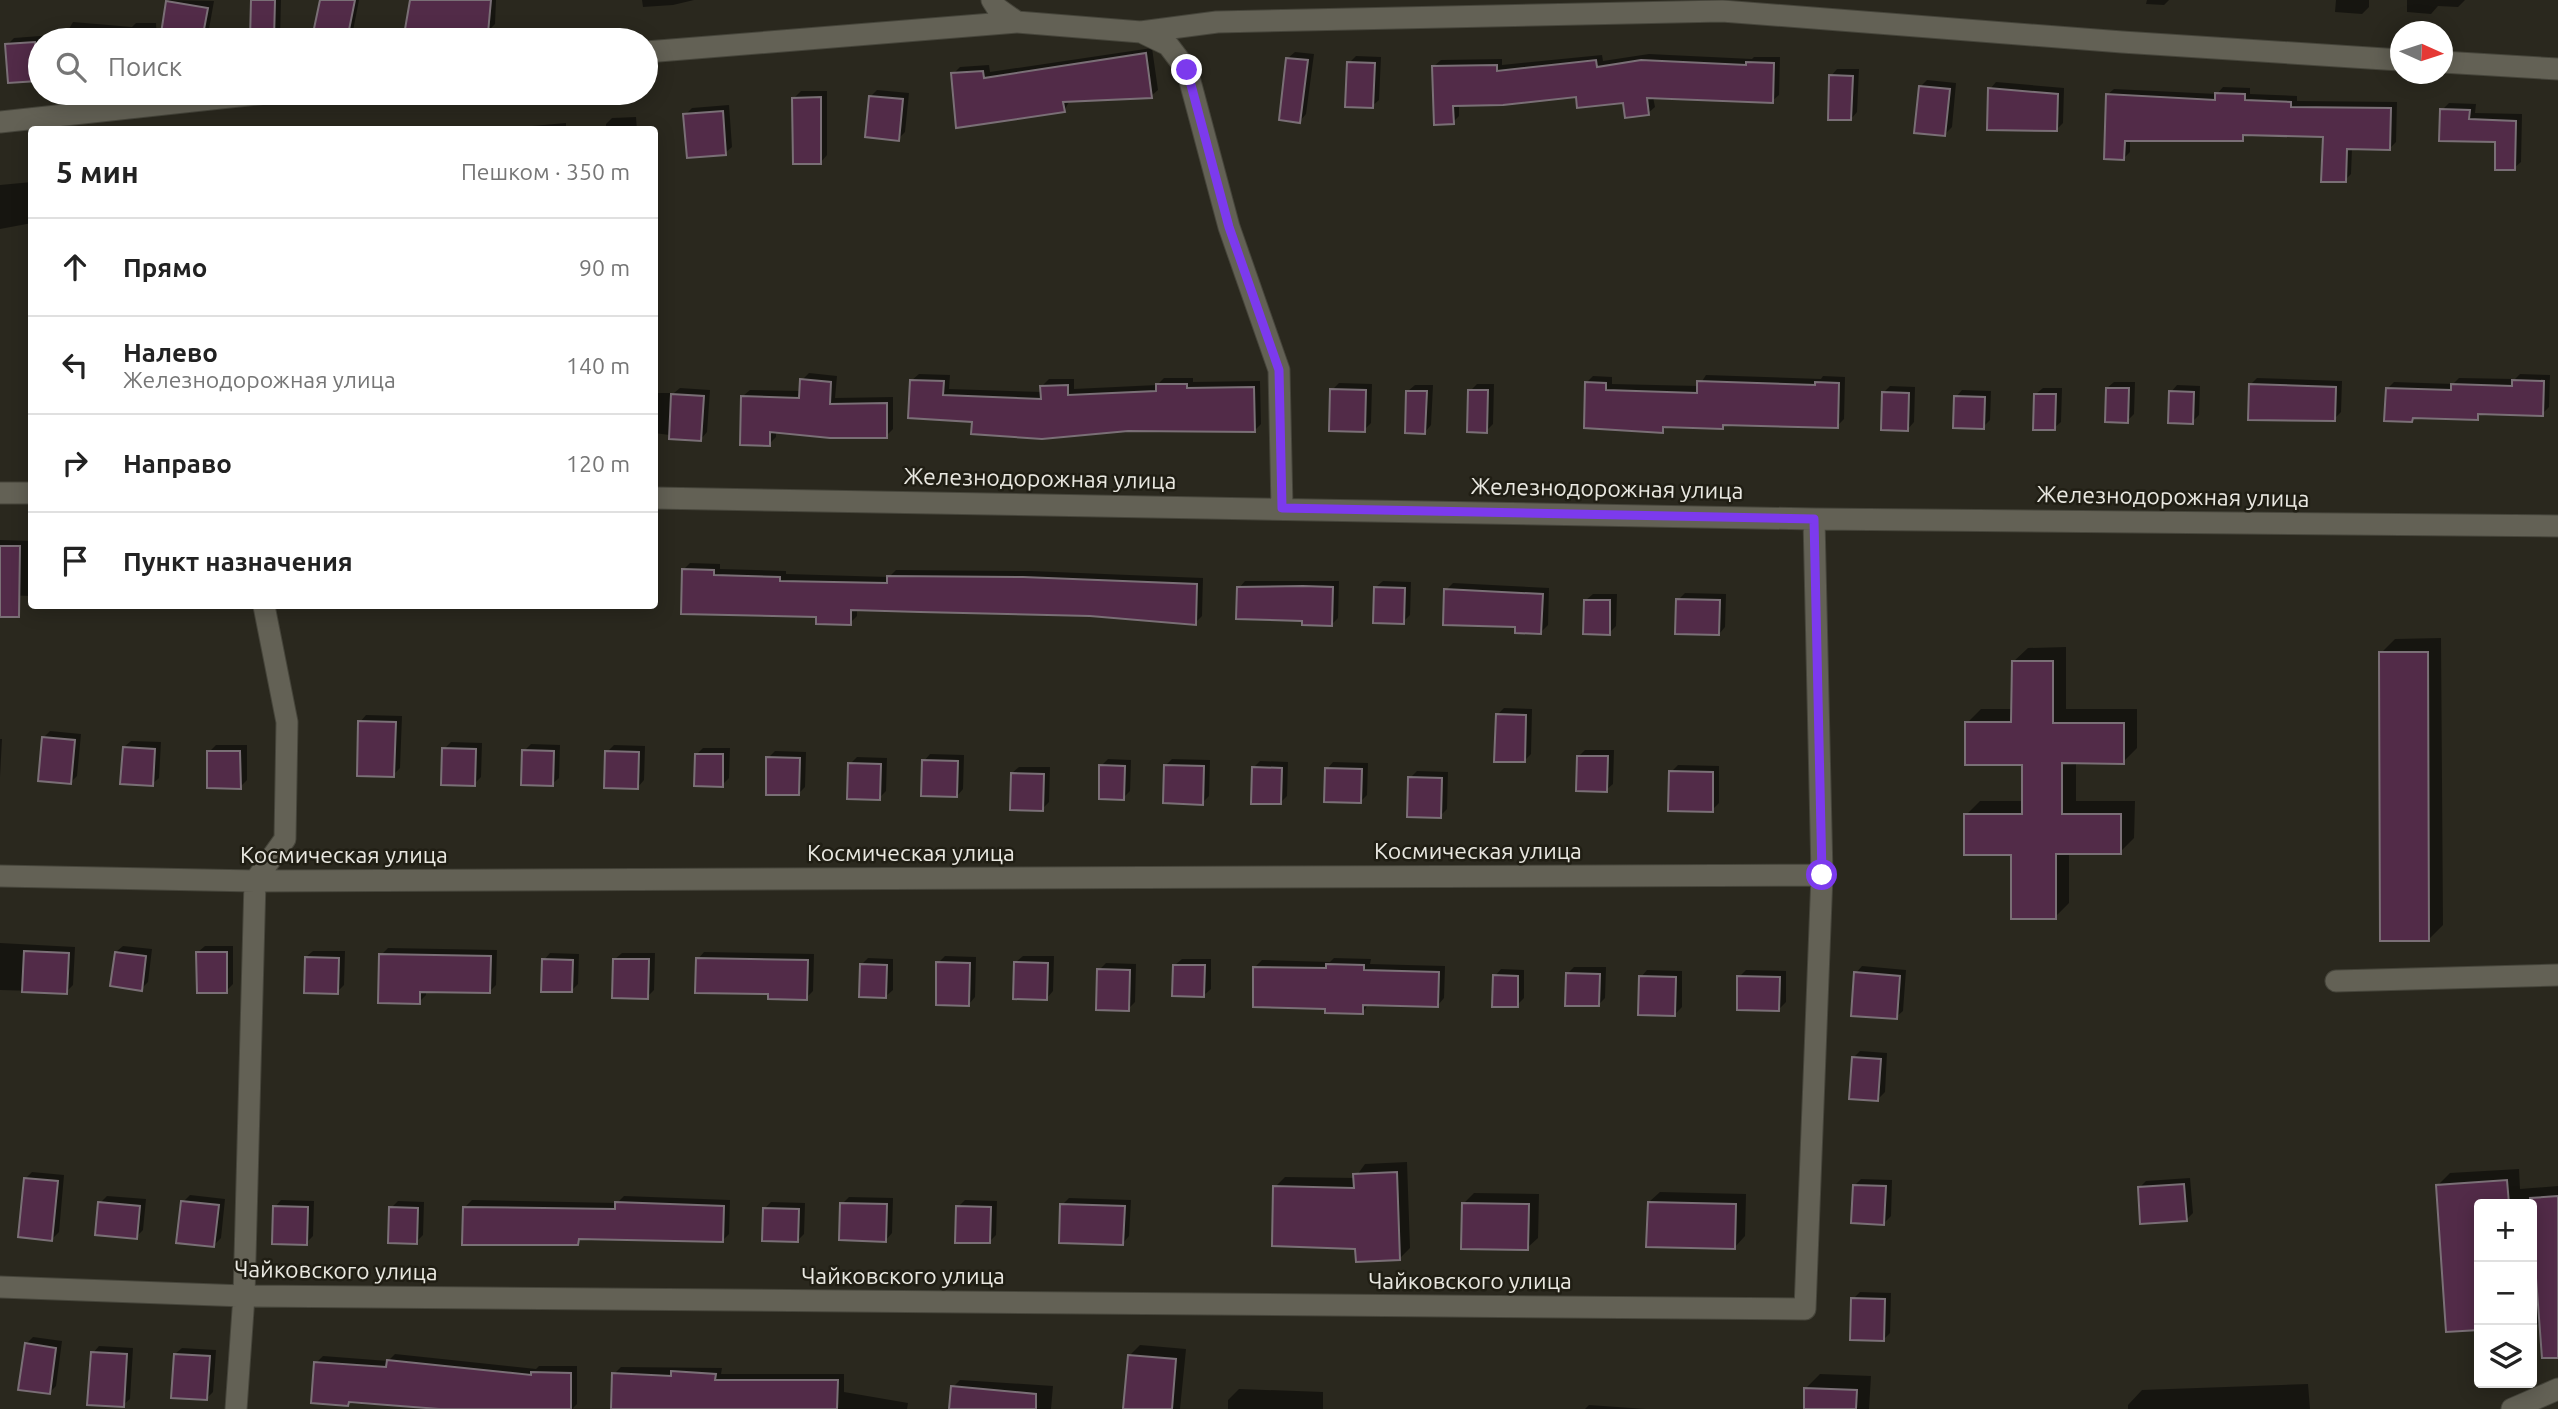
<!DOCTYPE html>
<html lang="ru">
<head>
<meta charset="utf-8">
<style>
	body { margin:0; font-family:Ubuntu,sans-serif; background:#f2f2f2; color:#222 }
	.controls { position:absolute; right:21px; bottom:21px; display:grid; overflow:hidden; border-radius:7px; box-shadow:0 4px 18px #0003 }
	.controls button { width:63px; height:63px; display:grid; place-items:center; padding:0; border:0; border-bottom:2px solid #e0e0e0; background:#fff; color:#222; font:35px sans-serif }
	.compass { position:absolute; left:2390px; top:21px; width:63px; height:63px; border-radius:50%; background:#fff; box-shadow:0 4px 18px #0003; rotate:93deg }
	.stop { position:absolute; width:21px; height:21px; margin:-16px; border:5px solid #7c3aed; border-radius:50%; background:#fff }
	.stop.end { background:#7c3aed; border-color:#fff; box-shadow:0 2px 7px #0008 }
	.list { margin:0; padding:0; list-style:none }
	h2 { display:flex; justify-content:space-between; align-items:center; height:91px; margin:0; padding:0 28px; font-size:30px }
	h2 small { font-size:23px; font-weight:400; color:#767676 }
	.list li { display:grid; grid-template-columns:46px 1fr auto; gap:21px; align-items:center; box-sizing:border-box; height:98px; padding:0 28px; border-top:2px solid #e0e0e0 }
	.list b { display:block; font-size:26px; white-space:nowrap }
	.list p { margin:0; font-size:23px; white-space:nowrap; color:#767676 }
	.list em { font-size:23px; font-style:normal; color:#767676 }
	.icon { flex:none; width:38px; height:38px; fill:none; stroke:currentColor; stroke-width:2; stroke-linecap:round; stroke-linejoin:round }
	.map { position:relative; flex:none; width:2558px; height:1409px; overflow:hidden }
	.search { position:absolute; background:#fff; box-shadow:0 4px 18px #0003; left:28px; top:28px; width:630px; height:77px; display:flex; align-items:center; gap:18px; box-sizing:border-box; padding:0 24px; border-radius:38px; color:#767676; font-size:26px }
	.panel { position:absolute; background:#fff; box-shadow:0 4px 18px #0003; left:28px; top:126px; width:630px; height:483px; border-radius:7px }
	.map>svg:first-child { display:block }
	.shadow { fill:#0007 }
	.building { fill:#522b48; stroke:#7a6f76; stroke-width:2 }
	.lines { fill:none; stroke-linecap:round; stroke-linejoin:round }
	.minor-casing { stroke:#46453b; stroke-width:23 }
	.minor { stroke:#636155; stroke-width:21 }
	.route { stroke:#7c3aed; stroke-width:9 }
	.labels { text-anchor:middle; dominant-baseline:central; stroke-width:5; stroke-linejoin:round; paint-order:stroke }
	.street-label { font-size:23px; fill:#e9e8e1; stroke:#201e14 }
</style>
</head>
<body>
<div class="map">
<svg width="2558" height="1409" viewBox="0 0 2558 1409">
	<rect width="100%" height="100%" fill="#2a281e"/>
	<path class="shadow" d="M169,0L214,1L207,40H162Z
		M253,0H281L280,40H252Z
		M321,0H359L352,36L348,40L314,37Z
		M412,0H496L495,24L488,31L433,27L425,38Z
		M642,0H694L673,5L643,7Z
		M2147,0H2169L2164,5L2146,4Z
		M2336,0H2369V7L2362,14L2335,12Z
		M2407,0H2465L2458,7L2438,6L2431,14L2407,12Z
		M73,22L132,27L136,23H156L157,40H40V76L37,80L7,45L14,38L66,34Z
		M1152,48L1158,90L1151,96L1070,100L1064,111L953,74L960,67L989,65L990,72Z
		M1295,52L1314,54L1306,114L1300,121L1288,58Z
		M1649,54L1752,59L1754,57H1780L1779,95L1772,101L1653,97L1655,107L1648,113L1625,101L1577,95L1459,104V116L1453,122L1434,66L1441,60L1502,59V65L1602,55L1603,61Z
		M1356,56L1381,57L1379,100L1372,106L1349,63Z
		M1837,69H1859L1857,112L1851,119L1831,76Z
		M1927,80L1956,83L1952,127L1945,134L1921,86Z
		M1996,82L2064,88L2063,123L2056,130L1990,89Z
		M2223,87L2250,88V94L2297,96V101L2397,102L2396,142L2389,149L2352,148L2351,174L2345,180L2324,135L2248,134L2242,139H2130V152L2124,158L2107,95L2114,89L2217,94Z
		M877,90L909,93L905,132L898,139L870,97Z
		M801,91H827V155L821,162L794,98Z
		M2449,103L2476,104L2475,113L2522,114L2521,162L2514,168L2497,141L2442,110Z
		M729,105L732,147L725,153L685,115L692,108Z
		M636,117L637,130H606V124L612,118Z
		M566,123V130H529L532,126Z
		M32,182V223L0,229V185Z
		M809,373L837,376L835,398L893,397V429L886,436L776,431V437L769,444L743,396L750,390L801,391L802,380Z
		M919,374L950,375L949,389L1042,392V386L1049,379H1074V389L1157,385L1164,378H1193V382L1260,381L1261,424L1254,431L973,420L912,380Z
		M2520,374L2550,375L2549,407L2542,414L2483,412L2477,418L2415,416L2412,420L2387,389L2394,382L2453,384L2459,378L2515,379Z
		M1706,375L1821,379L1823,376L1845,377L1844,419L1837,426L1726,423L1722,427L1668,426L1662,431L1586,383L1593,376L1612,377V384L1699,386Z
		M2257,378L2342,381L2341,412L2334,419L2250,385Z
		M2114,382H2135L2134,414L2127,421L2107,388Z
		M1339,383L1372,384L1371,423L1364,430L1332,390Z
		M1477,384H1494L1493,424L1486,431L1470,391Z
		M1415,385H1433L1431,425L1425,432L1408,391Z
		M2177,385L2200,386L2199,415L2192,422L2171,392Z
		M1890,386L1915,387L1914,422L1908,429L1883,393Z
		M680,388L710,390L707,432L701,439L654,433V393H674Z
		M2043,388H2062L2061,422L2054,428L2036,394Z
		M1962,390L1991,391L1990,420L1983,427L1956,397Z
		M0,540L32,541V596L0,595Z
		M690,563L720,564V569L786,571V574L889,577L896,570L1031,571L1203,578L1202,616L1195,623L1160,618L857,609V616L850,623L683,570Z
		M1245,581H1339L1338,618L1331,625L1304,619L1239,588Z
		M1383,581L1411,582L1410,615L1403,622L1376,587Z
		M1453,583L1549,588L1548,625L1541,632L1517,625L1446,590Z
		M1685,593L1726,594L1725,627L1719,634L1678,600Z
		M1593,594H1617L1616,626L1609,633L1586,600Z
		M2441,638L2443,925L2429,939L2381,653L2395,639Z
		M2066,647V709H2137V748L2123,762H2076V801H2135L2134,838L2120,852H2069V903L2055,917L2013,853L1966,815L1980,801H2024V763L1967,723L1981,709H2013V662L2028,648Z
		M1504,708L1532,709L1531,754L1524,761L1497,715Z
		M366,715L402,716L400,768L393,775L360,722Z
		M50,731L81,734L77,776L71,782L43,738Z
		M0,739H2L0,777Z
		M131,741L161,742L159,778L152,784L124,747Z
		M451,742L482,743L481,777L474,784L444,749Z
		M531,744L560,745L559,778L552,784L524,751Z
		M216,745H247V780L240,787L209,752Z
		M614,745L645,746L644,780L638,787L607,752Z
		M703,748H730L729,778L722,785L697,754Z
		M1585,750H1614L1613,784L1606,790L1578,757Z
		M775,751L806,752L805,787L798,794L768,758Z
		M930,754L964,755L963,789L957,796L924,761Z
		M857,757L887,758L886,791L879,798L850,764Z
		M1108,759L1131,760L1130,791L1123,798L1101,766Z
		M1172,759L1210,760L1209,796L1202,803L1165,766Z
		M1260,761L1288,762L1287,796L1280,803L1253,768Z
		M1333,762L1368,763L1367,795L1361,801L1327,769Z
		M1678,765L1719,766V803L1712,810L1671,772Z
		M1019,767H1050L1049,802L1042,809L1012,773Z
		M1417,771L1448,772L1447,809L1440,816L1410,778Z
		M0,943L75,947L73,985L66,992L0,990Z
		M123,946L152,949L148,982L141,989L116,952Z
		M205,946H233V984L226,991L198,952Z
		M388,948L497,950L496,985L489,992L426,990V995L419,1002L381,955Z
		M313,951H345L344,985L337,992L306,957Z
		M704,952L814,954L813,991L806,998L769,993L698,959Z
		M550,953L579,954L578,984L571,991L544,960Z
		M622,953H655L654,990L647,997L615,959Z
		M945,956L976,957L975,997L969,1004L938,963Z
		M1023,956H1054L1053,991L1047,998L1016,962Z
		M868,958L893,959V990L886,996L861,965Z
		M1334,958L1371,959L1370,964L1445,966L1444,998L1438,1005L1369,1003L1363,1012L1255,967L1262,960L1330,962Z
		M1182,959H1211V989L1204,995L1175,965Z
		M1106,963L1136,964L1135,1002L1128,1009L1099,970Z
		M1862,966L1906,970L1903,1011L1896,1017L1856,973Z
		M1574,967H1606L1605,998L1598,1005L1568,973Z
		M1501,969L1524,970V998L1517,1005L1495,976Z
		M1647,970L1682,971V1007L1675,1014L1641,977Z
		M1746,970L1786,971V1002L1779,1009L1739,977Z
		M1860,1051L1887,1053L1885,1092L1878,1099L1853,1058Z
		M1407,1162L1410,1248L1399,1259L1357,1247L1275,1187L1285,1177L1355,1178L1365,1164Z
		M2519,1169L2520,1189L2558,1186V1330L2541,1324L2532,1325V1204H2479V1328L2447,1330L2438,1185L2450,1173Z
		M32,1172L64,1175L59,1232L52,1239L25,1179Z
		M2190,1178L2193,1213L2186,1220L2139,1188L2146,1181Z
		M1861,1179L1892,1180L1891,1216L1884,1223L1854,1186Z
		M1660,1192L1746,1194L1745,1236L1735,1247L1649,1202Z
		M1474,1193L1539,1194L1538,1238L1527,1248L1464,1203Z
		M190,1195L225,1199L221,1238L214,1245L183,1202Z
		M107,1196L146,1199L143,1230L136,1237L100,1203Z
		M624,1196L730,1200L729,1234L722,1241L583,1237L578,1243L465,1207L472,1200L617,1203Z
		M849,1197L893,1198L892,1233L886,1240L842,1204Z
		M1069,1198L1131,1200L1129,1236L1123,1243L1062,1205Z
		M281,1200L314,1201L313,1236L306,1243L275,1207Z
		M965,1200L997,1201L996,1235L989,1242L958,1207Z
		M398,1201L424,1202L423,1235L416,1242L391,1208Z
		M771,1202L805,1203L804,1234L797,1241L764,1209Z
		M1860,1292L1891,1293L1890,1333L1883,1340L1853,1299Z
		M33,1337L62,1341L56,1386L49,1393L26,1344Z
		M1140,1345L1186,1349L1180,1409H1125L1129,1356Z
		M99,1346L133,1348L130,1399L123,1405L93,1353Z
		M182,1348L216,1350L213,1392L207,1398L175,1354Z
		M395,1354L536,1369L539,1366H577V1404L572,1409H475L313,1402L316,1363L323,1356L388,1361Z
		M621,1367L722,1368L721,1374H844V1392L908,1403L907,1409H612L614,1374Z
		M1820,1374L1871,1376L1869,1409H1805L1806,1388Z
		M960,1380L1053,1386L1051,1409H951L953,1387Z
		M2308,1384L2310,1409H2128V1405L2142,1390Z
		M1239,1389L1323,1392V1409H1228V1400Z
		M1589,1405L1646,1409H1585Z"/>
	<path class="building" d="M251,0H275L274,40H250Z
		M320,0H355L347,40L312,38Z
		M410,0H491L488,33L428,29L426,39L404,35Z
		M166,1L208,8L202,40H160Z
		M35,42L38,81L8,83L5,44Z
		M1146,53L1152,98L1063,102L1065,112L956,128L951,73L983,71L984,78Z
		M1286,58L1308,60L1300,123L1279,120Z
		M1596,60L1597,67L1641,60L1746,65V62L1774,63L1773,103L1647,98L1649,115L1625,118L1623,103L1577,108L1576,97L1503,105L1453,106L1454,124L1434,125L1432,66L1497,65V71Z
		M1347,62L1375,63L1373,108L1345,107Z
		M1829,75L1853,76L1851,120H1828Z
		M1919,86L1950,89L1945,136L1914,133Z
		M1988,88L2058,94L2057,131L1987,130Z
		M2215,93L2245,94V100L2291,102V107L2391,108L2390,150L2347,149L2346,182H2321L2323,137L2243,135V141H2125L2124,160L2104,159L2106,94L2215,100Z
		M869,96L903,99L899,141L865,137Z
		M821,97V164H793L792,98Z
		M2440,109L2470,110L2469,119L2516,121L2515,170H2495V142L2439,141Z
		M723,111L726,155L687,158L683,114Z
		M800,379L831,382L830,404L887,403V438H830L770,432V446L740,445L741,396L799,398Z
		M910,380L944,381L943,395L1041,399L1040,386L1068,385V395L1156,391V384H1187V388L1254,387L1255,432L1128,431L1042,439L971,434L972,422L908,418Z
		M2512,380L2544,381L2543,416L2478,414V420L2413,418L2412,422L2384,421L2386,388L2451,390V384L2512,386Z
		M1697,381L1815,385V382L1839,383L1838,428L1723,425V429L1663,427V433L1584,428L1585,382L1606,383V390L1697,393Z
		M2249,384L2336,387L2335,421L2248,420Z
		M2106,388H2129L2128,423L2105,422Z
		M1330,389L1366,390L1365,432L1329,431Z
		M1468,390H1488L1487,433L1467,432Z
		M1406,391H1427L1425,434L1405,433Z
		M2169,391L2194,392L2193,424L2168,423Z
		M1882,392L1909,393L1908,431L1881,430Z
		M671,394L704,396L701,441L669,439Z
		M2034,394H2056L2055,430H2033Z
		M1954,396L1985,397L1984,429L1953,428Z
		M0,546H20L19,617H0Z
		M682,569L714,570V575L780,577V581L887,583V576L1023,577L1197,584L1196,625L1090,616L920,612L851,610V625L816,624V617L681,614Z
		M1303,586L1333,587L1332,626L1302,625V621L1236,619L1237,587Z
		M1374,587L1405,588L1404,624L1373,623Z
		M1444,589L1543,594L1541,634L1515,633V627L1443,625Z
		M1676,599L1720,600L1719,635L1675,634Z
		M1584,600H1610V635L1583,634Z
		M2379,652H2428L2429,941H2380Z
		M2012,661H2053V723H2124V764L2062,763V814H2121V854H2056V919H2011V855H1964V814H2022V765H1965V722H2011Z
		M1496,714L1526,715L1525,762H1494Z
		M358,721L396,722L394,777L357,776Z
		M42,737L75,740L71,784L38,781Z
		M123,747L155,749L153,786L120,784Z
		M442,748L476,749L475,786L441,785Z
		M522,750L554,751L553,786L521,785Z
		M207,751H240L241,789L207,788Z
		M605,751L639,752L638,789L604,788Z
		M695,754H723V787L694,786Z
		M1577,756H1608L1607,792L1576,791Z
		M766,757L800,758L799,795H766Z
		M922,760L958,761L957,797L921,796Z
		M848,763L881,764L880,800L847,799Z
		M1099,765L1125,766L1124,800L1099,799Z
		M1164,765L1204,766L1203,805L1163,803Z
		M1252,767L1282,768L1281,804H1251Z
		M1325,768L1362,769L1361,803L1324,802Z
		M1669,771L1713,772V812L1668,811Z
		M1011,773L1044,774L1043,811L1010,810Z
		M1408,777L1442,778L1441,818L1407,817Z
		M24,951L69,953L67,994L22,992Z
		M115,952L146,956L142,991L110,986Z
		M196,952H227V993H197Z
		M379,954L491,956L490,993L420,992V1004L378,1003Z
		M305,957L339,958L338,994L304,993Z
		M696,958L808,960L807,1000L768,999V994L695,993Z
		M542,959L573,960L572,992H541Z
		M613,959H649L648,999L612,998Z
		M936,962L970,963L969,1006L936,1005Z
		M1014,962L1048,963L1047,1000L1013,999Z
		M860,964L887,965L886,998L859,997Z
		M1326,964L1364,965V970L1439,972L1438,1007L1363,1005V1014L1325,1013V1009L1253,1007V967L1326,968Z
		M1173,965H1205L1204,997L1172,996Z
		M1097,969L1130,970L1129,1011L1096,1010Z
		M1854,972L1900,976L1897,1019L1851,1016Z
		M1566,973L1600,974L1599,1006H1565Z
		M1493,975L1518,976V1007H1492Z
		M1639,976L1676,977L1675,1016L1638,1015Z
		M1737,976L1780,977L1779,1011L1737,1010Z
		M1852,1057L1881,1059L1878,1101L1849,1099Z
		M1397,1172L1400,1260L1356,1262L1355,1249L1272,1246L1273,1186L1354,1188L1353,1174Z
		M24,1178L58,1181L52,1241L18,1237Z
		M2507,1180L2509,1204H2479V1330L2446,1332L2436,1185Z
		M2184,1184L2187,1221L2140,1224L2138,1187Z
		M1853,1185L1886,1186L1884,1225L1851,1223Z
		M2558,1196V1358H2542L2530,1198Z
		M181,1201L219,1205L214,1247L176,1243Z
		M98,1202L140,1206L137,1239L95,1235Z
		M615,1202L724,1206L723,1242L579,1239L578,1245H462L463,1207L615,1209Z
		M1648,1202L1736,1204L1735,1249L1646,1247Z
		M840,1203L887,1204L886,1242L839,1240Z
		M1462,1203L1529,1204L1528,1250L1461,1249Z
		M1060,1204L1125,1206L1123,1245L1059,1243Z
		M273,1206L308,1207L307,1245L272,1244Z
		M956,1206L991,1207L990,1243H955Z
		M389,1207L418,1208L417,1244L388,1243Z
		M763,1208L799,1209L798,1242L762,1241Z
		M1851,1298L1885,1299L1884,1341L1850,1340Z
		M25,1343L56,1348L50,1394L18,1390Z
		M91,1352L127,1354L124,1407L87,1405Z
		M174,1354L210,1356L207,1400L171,1398Z
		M1128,1355L1176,1359L1172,1409H1123Z
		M387,1360L531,1375V1372L571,1373V1409H439L349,1402L348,1406L311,1403L314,1362L386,1367Z
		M671,1371L716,1374L715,1380H838L837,1409H611L612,1373L671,1376Z
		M951,1386L1036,1394V1409H949Z
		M1804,1388L1857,1390L1856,1409H1804Z"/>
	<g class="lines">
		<defs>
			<path id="minor" d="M992,0L997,8L1017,22
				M1141,32L1168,45L1187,70L1229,227L1279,370L1282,508
				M646,52L1017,22L1141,32L1217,22L1722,11L2122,42L2400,60
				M2442,62L2558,69
				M0,122L267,93
				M0,493H32
				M654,498L1814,519L2558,526
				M0,876L255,881L1822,875
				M2336,981L2558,975
				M0,1287L244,1296L1805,1309L1822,875L1814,519
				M236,1409L244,1296L255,881L285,839L287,722L264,606
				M2512,1409L2558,1389"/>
		</defs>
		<use href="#minor" class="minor-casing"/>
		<use href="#minor" class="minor"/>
	</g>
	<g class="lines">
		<path class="route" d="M1187,70L1229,227L1279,370L1282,508L1814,519L1822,875"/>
	</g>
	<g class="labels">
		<g class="street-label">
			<text transform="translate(1040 478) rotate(1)">Железнодорожная улица</text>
			<text transform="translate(1607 488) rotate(1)">Железнодорожная улица</text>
			<text transform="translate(2173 496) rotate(1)">Железнодорожная улица</text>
			<text x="1478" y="850">Космическая улица</text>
			<text x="911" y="852">Космическая улица</text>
			<text x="344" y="854">Космическая улица</text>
			<text transform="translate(336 1270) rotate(1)">Чайковского улица</text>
			<text x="903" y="1275">Чайковского улица</text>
			<text x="1470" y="1280">Чайковского улица</text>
		</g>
	</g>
</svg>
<div class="controls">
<button>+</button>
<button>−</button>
<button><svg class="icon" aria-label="layers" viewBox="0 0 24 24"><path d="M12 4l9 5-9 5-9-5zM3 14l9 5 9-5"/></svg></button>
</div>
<svg class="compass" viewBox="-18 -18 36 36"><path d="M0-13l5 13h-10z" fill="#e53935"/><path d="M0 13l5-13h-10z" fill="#767676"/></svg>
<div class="stop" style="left:1822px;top:875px"></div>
<div class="stop end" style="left:1187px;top:70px"></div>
<div class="search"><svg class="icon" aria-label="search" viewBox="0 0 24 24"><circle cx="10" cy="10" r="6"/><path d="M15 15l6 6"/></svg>Поиск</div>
<section class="panel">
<h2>5 мин<small>Пешком · 350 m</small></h2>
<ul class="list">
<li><svg class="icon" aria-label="ahead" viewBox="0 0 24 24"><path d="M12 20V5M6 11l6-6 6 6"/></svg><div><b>Прямо</b></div><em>90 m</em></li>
<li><svg class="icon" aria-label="left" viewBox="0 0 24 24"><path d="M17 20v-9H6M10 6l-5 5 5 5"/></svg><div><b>Налево</b><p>Железнодорожная улица</p></div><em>140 m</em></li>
<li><svg class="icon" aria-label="right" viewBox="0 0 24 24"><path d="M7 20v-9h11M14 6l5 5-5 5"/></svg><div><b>Направо</b></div><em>120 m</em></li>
<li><svg class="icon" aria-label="arrive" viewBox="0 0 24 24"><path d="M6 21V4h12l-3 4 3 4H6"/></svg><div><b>Пункт назначения</b></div></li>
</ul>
</section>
</div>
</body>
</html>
